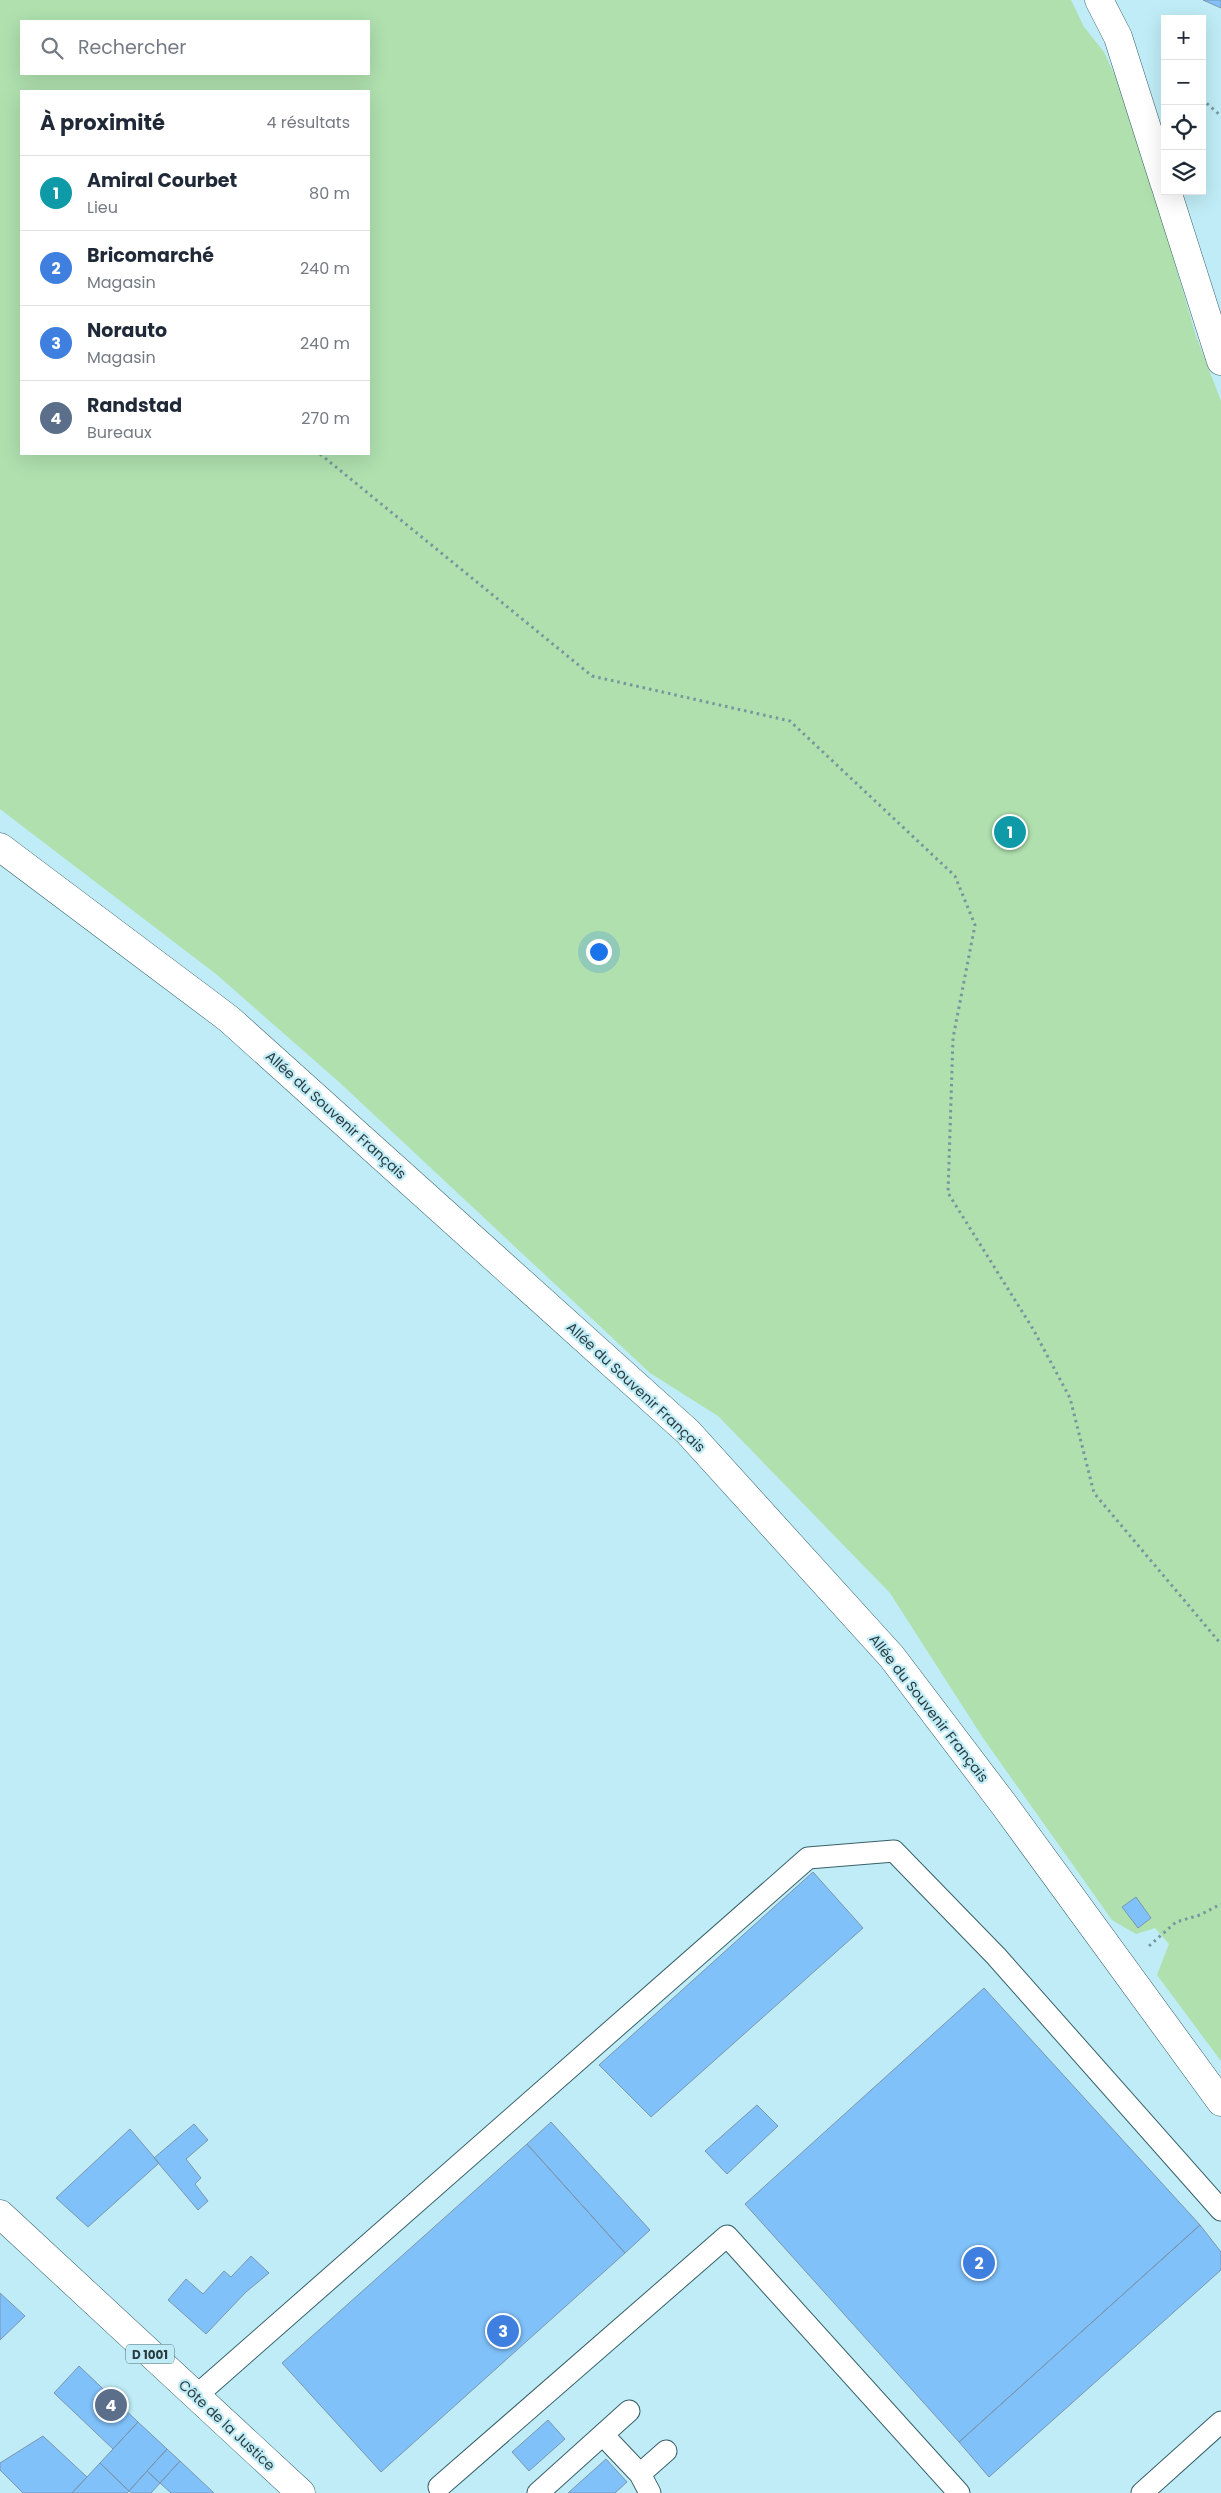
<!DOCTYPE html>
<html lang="fr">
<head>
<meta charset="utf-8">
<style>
	body { margin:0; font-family:Poppins,sans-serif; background:#f6f6f7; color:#1f2937 }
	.controls { position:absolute; right:15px; top:15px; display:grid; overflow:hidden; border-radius:0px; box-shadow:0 5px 20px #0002 }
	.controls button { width:45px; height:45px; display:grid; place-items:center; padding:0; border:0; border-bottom:1px solid #e0e1e3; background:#fff; color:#1f2937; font:25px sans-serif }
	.you { position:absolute; left:598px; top:951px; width:18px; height:18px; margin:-12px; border:4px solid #fff; border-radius:50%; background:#1a73e8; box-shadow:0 0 0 8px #1a73e833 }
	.badge { display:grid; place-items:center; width:32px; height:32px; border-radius:50%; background:#111827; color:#fff; font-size:16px; font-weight:700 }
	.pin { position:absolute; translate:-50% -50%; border:2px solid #fff; box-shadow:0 1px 5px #0006 }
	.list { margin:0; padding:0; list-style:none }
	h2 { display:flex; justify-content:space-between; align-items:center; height:65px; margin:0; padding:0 20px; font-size:21px }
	h2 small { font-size:16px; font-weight:400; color:#747a83 }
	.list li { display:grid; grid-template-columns:32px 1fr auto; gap:15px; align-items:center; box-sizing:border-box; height:75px; padding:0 20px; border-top:1px solid #e0e1e3 }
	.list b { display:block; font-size:19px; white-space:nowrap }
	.list p { margin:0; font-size:16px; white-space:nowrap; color:#747a83 }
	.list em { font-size:16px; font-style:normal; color:#747a83 }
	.icon { flex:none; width:28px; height:28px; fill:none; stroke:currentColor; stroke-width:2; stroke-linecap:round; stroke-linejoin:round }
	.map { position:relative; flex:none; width:1221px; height:2493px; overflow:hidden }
	.search { position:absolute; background:#fff; box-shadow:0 5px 20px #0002; left:20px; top:20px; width:350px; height:55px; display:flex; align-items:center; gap:12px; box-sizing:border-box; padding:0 18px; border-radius:0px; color:#747a83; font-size:19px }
	.panel { position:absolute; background:#fff; box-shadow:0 5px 20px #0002; left:20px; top:90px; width:350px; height:365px; border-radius:0px }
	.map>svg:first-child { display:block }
	.green { fill:#afe0ae; fill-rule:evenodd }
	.building { fill:#80c1fa; stroke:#7b96af }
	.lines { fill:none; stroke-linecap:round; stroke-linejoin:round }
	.service-casing { stroke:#38616a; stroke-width:23 }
	.minor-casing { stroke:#38616a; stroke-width:29 }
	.primary-casing { stroke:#38616a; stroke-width:29 }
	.path { stroke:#77979e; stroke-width:3; stroke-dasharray:2.5 4; stroke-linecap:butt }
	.service { stroke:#fff; stroke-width:21 }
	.minor { stroke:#fff; stroke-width:28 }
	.primary { stroke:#fff; stroke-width:28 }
	.labels { text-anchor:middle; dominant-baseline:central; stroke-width:4.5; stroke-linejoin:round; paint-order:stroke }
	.shield { fill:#bfecf6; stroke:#577177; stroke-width:1 }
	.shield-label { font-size:12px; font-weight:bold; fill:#2a3c40 }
	.street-label { font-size:14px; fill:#2a3c40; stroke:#bfecf6 }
</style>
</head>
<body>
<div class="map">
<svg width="1221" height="2493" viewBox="0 0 1221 2493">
	<rect width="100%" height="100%" fill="#bfecf6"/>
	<path class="green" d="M0,0H1071L1084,27L1104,52L1129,106L1196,336L1221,401V2061L1157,1975L1169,1944L1155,1928L1136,1934L1112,1920L983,1738L890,1593L718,1416L650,1373L339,1082L216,974L0,809ZM21,21H369V74H21ZM21,91H369V454H21Z"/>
	<path class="building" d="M1203,0H1221V8Z
		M813,1872L863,1928L651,2117L599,2065Z
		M1136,1897L1151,1918L1138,1928L1122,1907Z
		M984,1988L1200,2225L959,2442L745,2204Z
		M757,2105L778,2126L727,2174L705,2151Z
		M551,2122L650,2230L625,2253L527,2144Z
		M194,2124L208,2140L186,2159L201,2178L195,2184L208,2201L198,2210L154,2158Z
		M130,2129L159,2163L88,2227L56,2198Z
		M527,2144L625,2253L381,2472L282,2363Z
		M1200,2225L1221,2252V2270L989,2477L959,2442Z
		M251,2256L269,2273L246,2292L206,2334L168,2300L186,2279L203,2294L224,2271L231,2277Z
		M0,2293L25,2316L0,2340Z
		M79,2366L138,2422L113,2449L54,2393Z
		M548,2420L565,2439L529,2471L512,2452Z
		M138,2422L167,2449L129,2491L100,2463Z
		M43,2436L87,2477L72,2493H23L0,2470V2463Z
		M167,2449L180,2461L160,2483L147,2471Z
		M606,2459L627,2482L615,2493H568Z
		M180,2461L214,2493H171L160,2483Z
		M100,2463L129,2491L127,2493H72Z
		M147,2471L160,2483L151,2493H132L129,2491Z"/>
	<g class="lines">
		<defs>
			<path id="service" d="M196,2396L808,1858L894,1851L996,1956L1221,2210
				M603,2435L640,2474
				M439,2487L727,2236L959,2493
				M538,2493L629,2411
				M650,2493L640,2474L666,2451
				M1142,2493L1221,2422"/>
			<path id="minor" d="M1099,0L1118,37L1165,185
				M1167,191L1221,361
				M0,847L229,1019L688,1432L892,1657L1005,1806L1221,2102"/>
			<path id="primary" d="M0,2214L301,2493"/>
		</defs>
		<use href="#service" class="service-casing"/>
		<use href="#minor" class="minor-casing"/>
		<use href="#primary" class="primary-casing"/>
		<path class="path" d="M1202,99L1221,116
			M320,454L592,676L790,721L955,876L975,925L953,1038L948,1193L1033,1329L1070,1398L1094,1493L1221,1644
			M1149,1946L1176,1922L1200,1915L1221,1904"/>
		<use href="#service" class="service"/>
		<use href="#minor" class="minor"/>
		<use href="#primary" class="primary"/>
	</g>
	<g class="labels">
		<rect class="shield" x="126" y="2344.5" width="48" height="19" rx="4"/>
		<g class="shield-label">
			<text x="150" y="2354">D 1001</text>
		</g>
		<g class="street-label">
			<text transform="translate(336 1115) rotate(42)">Allée du Souvenir Français</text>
			<text transform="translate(636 1387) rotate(43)">Allée du Souvenir Français</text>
			<text transform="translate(929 1708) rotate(52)">Allée du Souvenir Français</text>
			<text transform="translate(227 2425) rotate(43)">Côte de la Justice</text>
		</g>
	</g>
</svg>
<div class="controls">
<button>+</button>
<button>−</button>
<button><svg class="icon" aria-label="locate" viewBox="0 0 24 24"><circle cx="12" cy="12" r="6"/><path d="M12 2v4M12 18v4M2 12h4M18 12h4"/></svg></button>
<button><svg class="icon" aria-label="layers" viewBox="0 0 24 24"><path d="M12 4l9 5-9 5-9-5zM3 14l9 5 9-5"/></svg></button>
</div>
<div class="you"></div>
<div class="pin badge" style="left:1010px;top:832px;background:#0f9aa8">1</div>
<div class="pin badge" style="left:979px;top:2263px;background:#3f7fe0">2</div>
<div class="pin badge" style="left:503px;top:2331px;background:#3f7fe0">3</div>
<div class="pin badge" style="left:111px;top:2405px;background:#5c6f8a">4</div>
<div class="search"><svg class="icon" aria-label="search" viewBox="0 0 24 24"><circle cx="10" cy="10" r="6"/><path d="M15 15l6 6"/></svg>Rechercher</div>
<section class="panel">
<h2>À proximité<small>4 résultats</small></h2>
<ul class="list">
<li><span class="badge" style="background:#0f9aa8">1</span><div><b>Amiral Courbet</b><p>Lieu</p></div><em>80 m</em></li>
<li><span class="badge" style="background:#3f7fe0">2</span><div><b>Bricomarché</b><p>Magasin</p></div><em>240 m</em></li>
<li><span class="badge" style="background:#3f7fe0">3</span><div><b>Norauto</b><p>Magasin</p></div><em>240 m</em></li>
<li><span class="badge" style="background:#5c6f8a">4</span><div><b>Randstad</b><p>Bureaux</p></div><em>270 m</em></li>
</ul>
</section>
</div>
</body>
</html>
